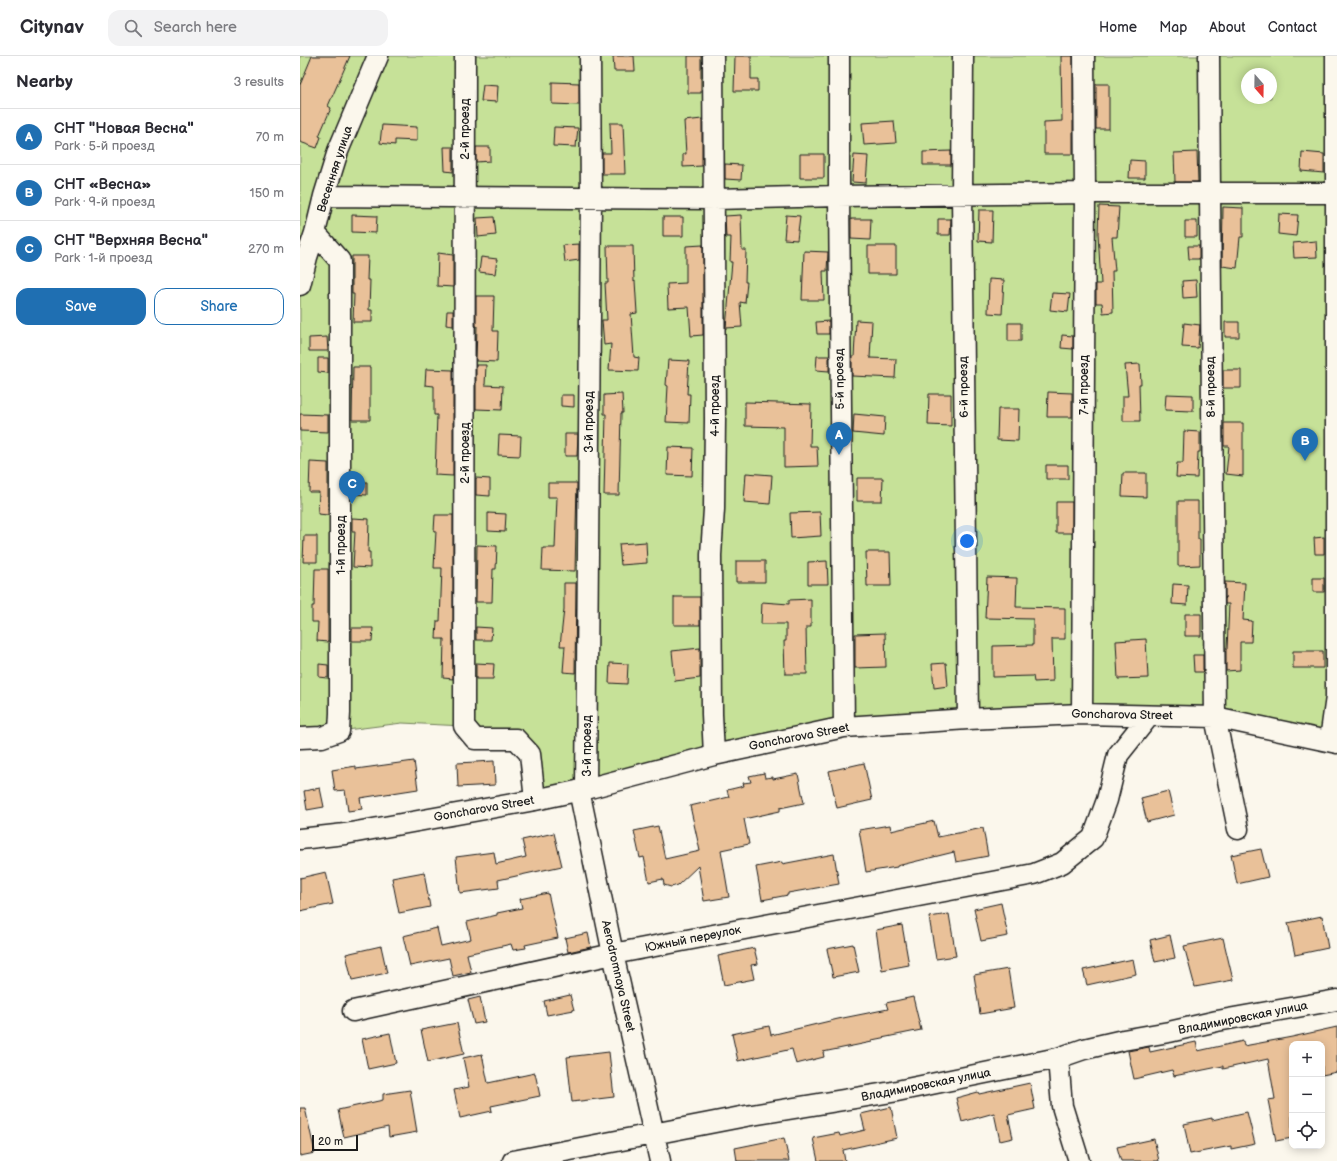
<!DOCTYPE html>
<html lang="en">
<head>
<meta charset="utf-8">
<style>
	body { margin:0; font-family:"Balsamiq Sans",sans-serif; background:#f2f2f3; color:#2b2b33 }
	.controls { position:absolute; right:12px; bottom:12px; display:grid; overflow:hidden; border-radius:8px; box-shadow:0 2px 10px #0003 }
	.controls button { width:36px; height:36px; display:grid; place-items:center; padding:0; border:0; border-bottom:1px solid #e1e1e2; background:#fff; color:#2b2b33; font:20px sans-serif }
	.compass { position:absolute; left:941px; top:12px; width:36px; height:36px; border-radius:50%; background:#fff; box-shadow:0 2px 10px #0003; rotate:160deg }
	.scale { position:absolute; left:12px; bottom:10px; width:46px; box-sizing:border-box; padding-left:4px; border:2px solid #1c1c1c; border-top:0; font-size:11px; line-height:14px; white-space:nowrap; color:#1c1c1c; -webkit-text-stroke:3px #fbf7ec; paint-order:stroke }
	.you { position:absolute; left:667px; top:485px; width:14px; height:14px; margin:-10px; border:3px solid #fff; border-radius:50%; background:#1a73e8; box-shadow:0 0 0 6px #1a73e833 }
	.badge { display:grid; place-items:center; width:26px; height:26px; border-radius:50%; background:#1f6fb2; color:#fff; font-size:13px; font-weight:700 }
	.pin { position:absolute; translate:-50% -33px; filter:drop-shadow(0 1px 2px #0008) }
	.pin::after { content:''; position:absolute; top:21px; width:14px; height:12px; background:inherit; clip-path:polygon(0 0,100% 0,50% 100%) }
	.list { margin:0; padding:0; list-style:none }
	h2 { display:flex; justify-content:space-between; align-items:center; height:52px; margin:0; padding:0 16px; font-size:17px }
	h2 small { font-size:13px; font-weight:400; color:#7c7c81 }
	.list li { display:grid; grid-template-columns:26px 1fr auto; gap:12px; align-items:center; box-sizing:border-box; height:56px; padding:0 16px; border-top:1px solid #e1e1e2 }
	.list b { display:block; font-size:15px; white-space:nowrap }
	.list p { margin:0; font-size:13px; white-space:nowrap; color:#7c7c81 }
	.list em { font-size:13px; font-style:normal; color:#7c7c81 }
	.actions { display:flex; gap:8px; padding:12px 16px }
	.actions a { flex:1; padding:9px 0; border:1px solid #1f6fb2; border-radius:12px; text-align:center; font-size:14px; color:#1f6fb2 }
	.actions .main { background:#1f6fb2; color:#fff }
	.icon { flex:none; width:22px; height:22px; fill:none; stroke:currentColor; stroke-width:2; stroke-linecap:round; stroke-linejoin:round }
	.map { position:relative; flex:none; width:1037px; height:1105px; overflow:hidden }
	header { display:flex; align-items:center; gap:24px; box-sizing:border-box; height:56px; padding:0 20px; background:#fff; border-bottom:1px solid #e1e1e2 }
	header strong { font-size:19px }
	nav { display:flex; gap:22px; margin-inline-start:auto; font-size:14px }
	.search { width:280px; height:36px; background:#f2f2f3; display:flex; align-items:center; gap:10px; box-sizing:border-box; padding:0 14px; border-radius:12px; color:#7c7c81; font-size:15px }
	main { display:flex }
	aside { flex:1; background:#fff }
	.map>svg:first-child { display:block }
	.green { fill:#c6e198; stroke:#717e5a; fill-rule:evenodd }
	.building { fill:#e9c199; stroke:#1c1c1c }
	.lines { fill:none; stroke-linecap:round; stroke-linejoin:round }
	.minor-casing { stroke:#1c1c1c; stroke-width:23 }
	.minor { stroke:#fbf7ec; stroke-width:20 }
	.labels { text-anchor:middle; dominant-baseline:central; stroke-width:3; stroke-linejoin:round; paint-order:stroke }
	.street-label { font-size:12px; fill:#1c1c1c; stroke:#fbf7ec }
</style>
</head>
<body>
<header>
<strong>Citynav</strong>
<div class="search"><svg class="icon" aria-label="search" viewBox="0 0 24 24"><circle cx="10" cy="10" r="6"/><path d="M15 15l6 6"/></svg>Search here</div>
<nav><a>Home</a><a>Map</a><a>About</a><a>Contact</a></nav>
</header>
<main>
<aside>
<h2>Nearby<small>3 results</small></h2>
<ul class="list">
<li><span class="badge">A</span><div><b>СНТ &quot;Новая Весна&quot;</b><p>Park · 5-й проезд</p></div><em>70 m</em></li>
<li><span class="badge">B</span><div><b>СНТ «Весна»</b><p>Park · 9-й проезд</p></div><em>150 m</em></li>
<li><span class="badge">C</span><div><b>СНТ &quot;Верхняя Весна&quot;</b><p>Park · 1-й проезд</p></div><em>270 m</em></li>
</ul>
<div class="actions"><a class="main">Save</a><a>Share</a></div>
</aside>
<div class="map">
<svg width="1037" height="1105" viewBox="0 0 1037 1105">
	<rect width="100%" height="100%" fill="#fbf7ec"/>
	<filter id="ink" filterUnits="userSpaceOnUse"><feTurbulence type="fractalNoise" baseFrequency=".025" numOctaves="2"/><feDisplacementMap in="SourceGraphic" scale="8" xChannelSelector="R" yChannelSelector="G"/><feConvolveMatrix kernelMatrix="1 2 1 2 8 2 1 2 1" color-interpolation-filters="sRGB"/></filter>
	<g filter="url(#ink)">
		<path class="green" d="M0,0H1037V687L915,661L544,671L235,744L230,698L164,670L102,667L39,675L0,682ZM947,18H971V42H947Z"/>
		<path class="building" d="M12,0H50L28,50L31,52L19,80L21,81L17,92L0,86V29Z
			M313,0H334L335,15H314Z
			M388,0H401V37H388Z
			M435,0H451V23H458V35H434Z
			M761,0H773V98H744V66L762,65Z
			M252,26L279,27V49L252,48Z
			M796,28H809V73H796Z
			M183,29L198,30L197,46L181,45Z
			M402,63V110L383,111V98H386L384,65Z
			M594,65L596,87L564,89L562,67Z
			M310,67H323L325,118H302V97H311Z
			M82,69L117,71V85L95,84V89L80,87Z
			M254,71L278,72L276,91L253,90Z
			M144,91H153V116L145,115Z
			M176,91H190V105L176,106Z
			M651,95V109H623V96Z
			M897,96L898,126H875L874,97Z
			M1002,96L1024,98V117L1001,115Z
			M500,98H524V122H500Z
			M554,99L568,100L566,127L552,126Z
			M830,104L845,105V122H829Z
			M425,108L442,109L441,124L425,123Z
			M799,150L819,151L817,181H812L815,215H812L813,256L803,257L802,247H796V228H801L798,177Z
			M923,151L943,152V181H940L937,212L922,210Z
			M679,154H693L692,186L678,185Z
			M979,158L998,159L996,180L978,178Z
			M52,159L77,160L76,177L52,176Z
			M441,159L442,194H446L445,226H447L445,247L440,246L442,271L426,272L432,206H430L431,181H426L425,160Z
			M486,159L500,160L497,184L484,183Z
			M194,161L196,179L178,181L177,162Z
			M363,161H383V180H363Z
			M551,163H571L570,184L551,183Z
			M638,163H651L650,179H638Z
			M885,165H897V181H885Z
			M1016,185L1017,201L994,202L993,187Z
			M279,188V204L265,206L263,189Z
			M403,189V279L391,280L389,251L368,252L367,228L386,227V190Z
			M307,190H333L334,226L335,225L337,257L331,258L334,301L339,302L338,315L309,314L311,288L304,289L302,264H307L305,227H308Z
			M568,190H596V218H568Z
			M888,190H899V203H889Z
			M504,195L528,196L527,215H523L524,244H502Z
			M138,197L153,199V231L137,230Z
			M52,200H68L67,224H70L69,254H72V266H53L54,238H52Z
			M181,201L197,203L195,218L179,216Z
			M689,223L704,224L702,258L688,257Z
			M896,224L897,241L883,242L882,225Z
			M752,237L770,238L768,256L750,254Z
			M176,240H194L193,275H198L197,306L176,305L177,270H176Z
			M147,255H153V270L146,269Z
			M556,264L572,265L570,302L596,303L595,322L552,320V301H554Z
			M529,265V278H517L516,266Z
			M925,266H939V281H925Z
			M708,267H721V285H708Z
			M884,267L900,269L898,292L882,291Z
			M762,279L773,280V293L761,292Z
			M27,281L28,295H9V282Z
			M517,300H529V315L516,314Z
			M18,302H28V317L18,316Z
			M368,304L389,305L387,338H390L389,367L366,366L368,330L366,329Z
			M840,308L841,328H839L840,365H823V340H828L825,309Z
			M176,309H186L185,329L203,330L202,354L176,353Z
			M53,311H70V364H52Z
			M126,313L153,314V420L135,419L137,359H134V330L125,329Z
			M923,314H941V332H923Z
			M748,336L772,337V361H747Z
			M322,338L323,357H321L319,439H304L306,358H304V339Z
			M629,338H651V370L628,369Z
			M866,338L893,339V355L865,354Z
			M261,339H274V351L261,350Z
			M445,346L511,348L510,390H517L518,410L484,411V371L445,370Z
			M698,353H719L718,385L697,384Z
			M0,358L28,359V376L0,375Z
			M554,358L585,361L584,380L553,377Z
			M924,367H943V420L926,418L929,390H924Z
			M884,375L900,376V396H898L897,422L876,421L877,407H883Z
			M265,378H278L277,400H265Z
			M199,379L221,380L220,400L198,399Z
			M368,391L393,392L392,420L367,419Z
			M10,406L28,407V459L18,458L19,436H9Z
			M746,409H768V423H746Z
			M446,417L472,419L470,448L444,446Z
			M823,417H846V441L822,440Z
			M176,422L190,423V440L176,439Z
			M557,422H583L582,445H557Z
			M52,425L67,426V439L52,438Z
			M248,427H277L275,515L242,514L243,492H255L257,441H248Z
			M878,445H898V483H900V509L878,510Z
			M756,446H772V477H756Z
			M520,456L521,480L491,482L490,457Z
			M188,457L206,458L205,476L188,475Z
			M135,459H153V623L143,622L144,583H136L137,565H140L142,512H134L136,475H134Z
			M52,462L69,463L68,496H70V512L53,511L55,475H52Z
			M4,480H17V506H3Z
			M1024,481V498H1015L1014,482Z
			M346,486L347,507L321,509L319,488Z
			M177,489L197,490L196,513H193L192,546H176Z
			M566,496H590L591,530H567Z
			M436,505H465V526H436Z
			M527,505L528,528H508V506Z
			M15,513H28V586L17,585L18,566H12V550H14Z
			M687,521L717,522L716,551L765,552V583H752L753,625L734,626L733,620L693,621V590L733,589V563L685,562Z
			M1013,522H1024V536H1013Z
			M925,526L945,527L943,564L952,565L951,586H940V614L926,615V593H927L929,548H925Z
			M264,527H276L275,617L263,616L265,590H260L264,553Z
			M873,528L888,529L887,549L872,548Z
			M374,541H400V569H374Z
			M511,543V571H506L507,618H485L484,585H486V568H461L462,546L489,548V544Z
			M885,558H901V580H885Z
			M176,571L192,572L191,584H176Z
			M52,572H73L72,585H52Z
			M585,577L586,611L555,612V578Z
			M846,583L848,622L818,623L816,585Z
			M400,592V622L375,625L372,595Z
			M993,595H1023V612H993Z
			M893,599H903V616H894Z
			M176,607L194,608L193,623H176Z
			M310,607L328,608L327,628L309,627Z
			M646,607L648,630L634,632L632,608Z
			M19,608L28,609V622L19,621Z
			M114,705L118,733L60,742L62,753L48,755L45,734L35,735L32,714L56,710V713Z
			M194,705L195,729L158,731L157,707Z
			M564,707L572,744L537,752L529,715Z
			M464,717L465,722L473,721V723L498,718L504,747L480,752V755L444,763L449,788L421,794L429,841L404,845L398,810L378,829L371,831L364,829L363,823L349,826L344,801L340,802L334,775L358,770L365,803L400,795L390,750L429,741L427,734L444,730L443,727L451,726L449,720Z
			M20,732L24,751L7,754L4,735Z
			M868,735L874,759L847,766L841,742Z
			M634,765L638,781L683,772L688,800L656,806L654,796L597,810V811L566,816L559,774L590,769L591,775Z
			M254,777L262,810L198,824L199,832L160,837L156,801L194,796L196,808L226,801L222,784Z
			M961,793L968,821L937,828L931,799Z
			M534,798L539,828L488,837V839L462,844L456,811L482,806V808Z
			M26,816L33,848L0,855V822Z
			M124,816L130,851L99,857L92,822Z
			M248,837L258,882L225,889L226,892L213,894L211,888L167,898L171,916L153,920L149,902L110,910L103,880L137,872L141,890L171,883L167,866L197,859V857L222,852L220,843Z
			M701,847L708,880L681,885L674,853Z
			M649,858L656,900L636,903L629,861Z
			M1022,860L1028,892L995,899L988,867Z
			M602,869L609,909L582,914L576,874Z
			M288,877L291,891L268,896L265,882Z
			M870,879L875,902L855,906L850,884Z
			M923,882L933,924L895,931L884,890Z
			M553,888L559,916L533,921L527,893Z
			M81,890L87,917L52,924L46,898Z
			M454,892L458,908L451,909L454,923L424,929L418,900Z
			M833,903L836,918L787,929L783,914Z
			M708,913L714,952L680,958L674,919Z
			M270,939L274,954L247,959L244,945Z
			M180,941L185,966L174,968L168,944Z
			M613,941L621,974L572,984V986L523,996L524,1001L496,1008L492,993L438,1005L432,978L469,970L471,979L538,963L588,953L586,947Z
			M157,967L164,998L128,1006L121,974Z
			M1037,971V1016L1022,1019V988H992V1082L976,1085L968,1044L975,1043L968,1003L923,1013V1010L874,1020L872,1014L834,1023L828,995L849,991L850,996L896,986L898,995L943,985L944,990L992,981Z
			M90,977L96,1007L68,1013L62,983Z
			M309,996L314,1041L272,1046L267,1001Z
			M182,998L188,1027L235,1017L240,1040L191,1050L192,1055L160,1062L154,1034L169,1031L163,1002Z
			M730,1027L735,1053L708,1059L713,1082L700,1085L694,1057L662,1066L656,1042L678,1036L679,1038Z
			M110,1034L117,1076L89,1081L88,1071L44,1081L38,1054L83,1044V1038Z
			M591,1051L597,1082L543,1094L545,1105H518L513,1082L539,1077L540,1080L565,1074L561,1058Z
			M0,1052H5L15,1097L0,1100Z
			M947,1056L955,1088L931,1093V1090L890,1098L884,1068L912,1062V1064Z
			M484,1082L489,1105H437L435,1092Z
			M854,1083L859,1105H821L817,1091Z"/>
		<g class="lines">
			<defs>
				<path id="minor" d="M165,0L164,670L175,683H216L230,698L235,744
					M413,0L415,364L414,453L411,499L412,658L414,699
					M539,0V140L544,671
					M663,0L662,139L668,663
					M909,0L910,138L915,661L938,773
					M24,140L414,143L539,140L785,137H1037
					M0,229L7,201L15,177L24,140L38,95L78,0
					M782,658L785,137L784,0
					M0,682L22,681L39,675L40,657V205L15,177
					M1030,684L1036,641V0
					M286,733L291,142L290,0
					M279,734L313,898L360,1105
					M0,783L45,778L235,744L286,733L414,699L544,671L668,663L782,658L915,661L1037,687
					M53,955L313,898L734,818L762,807L793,782L807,744L818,699L849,660
					M758,1002L762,1050L779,1105
					M213,1105L446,1060L592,1036L758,1002L784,993L823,984L869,976L917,965L1037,944"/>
			</defs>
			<use href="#minor" class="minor-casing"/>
			<use href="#minor" class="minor"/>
		</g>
	</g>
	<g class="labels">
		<g class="street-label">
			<text transform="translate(165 73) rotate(-90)">2-й проезд</text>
			<text transform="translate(35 113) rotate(-72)">Весенняя улица</text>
			<text transform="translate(540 323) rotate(-91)">5-й проезд</text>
			<text transform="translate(784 329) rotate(-90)">7-й проезд</text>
			<text transform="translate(664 331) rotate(-91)">6-й проезд</text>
			<text transform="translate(911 331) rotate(-91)">8-й проезд</text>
			<text transform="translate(415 350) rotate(-90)">4-й проезд</text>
			<text transform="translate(289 366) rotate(-90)">3-й проезд</text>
			<text transform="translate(165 397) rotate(-90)">2-й проезд</text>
			<text transform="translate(41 489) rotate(-90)">1-й проезд</text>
			<text transform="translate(822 659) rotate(1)">Goncharova Street</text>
			<text transform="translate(499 681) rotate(-11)">Goncharova Street</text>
			<text transform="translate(287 690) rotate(-90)">3-й проезд</text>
			<text transform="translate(184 753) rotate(-10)">Goncharova Street</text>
			<text transform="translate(393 883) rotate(-11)">Южный переулок</text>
			<text transform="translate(318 920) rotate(77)">Aerodromnaya Street</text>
			<text transform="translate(943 962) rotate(-11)">Владимировская улица</text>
			<text transform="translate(626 1029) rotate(-11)">Владимировская улица</text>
		</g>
	</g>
</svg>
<div class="controls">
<button>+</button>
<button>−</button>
<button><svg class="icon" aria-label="locate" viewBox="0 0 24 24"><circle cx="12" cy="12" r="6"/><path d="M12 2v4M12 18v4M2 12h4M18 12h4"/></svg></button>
</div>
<svg class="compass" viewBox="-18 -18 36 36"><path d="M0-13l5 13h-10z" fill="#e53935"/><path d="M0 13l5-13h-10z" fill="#7c7c81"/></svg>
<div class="scale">20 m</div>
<div class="you"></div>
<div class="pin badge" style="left:539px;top:399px">A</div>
<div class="pin badge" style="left:1005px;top:405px">B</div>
<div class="pin badge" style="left:52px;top:448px">C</div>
</div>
</main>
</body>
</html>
